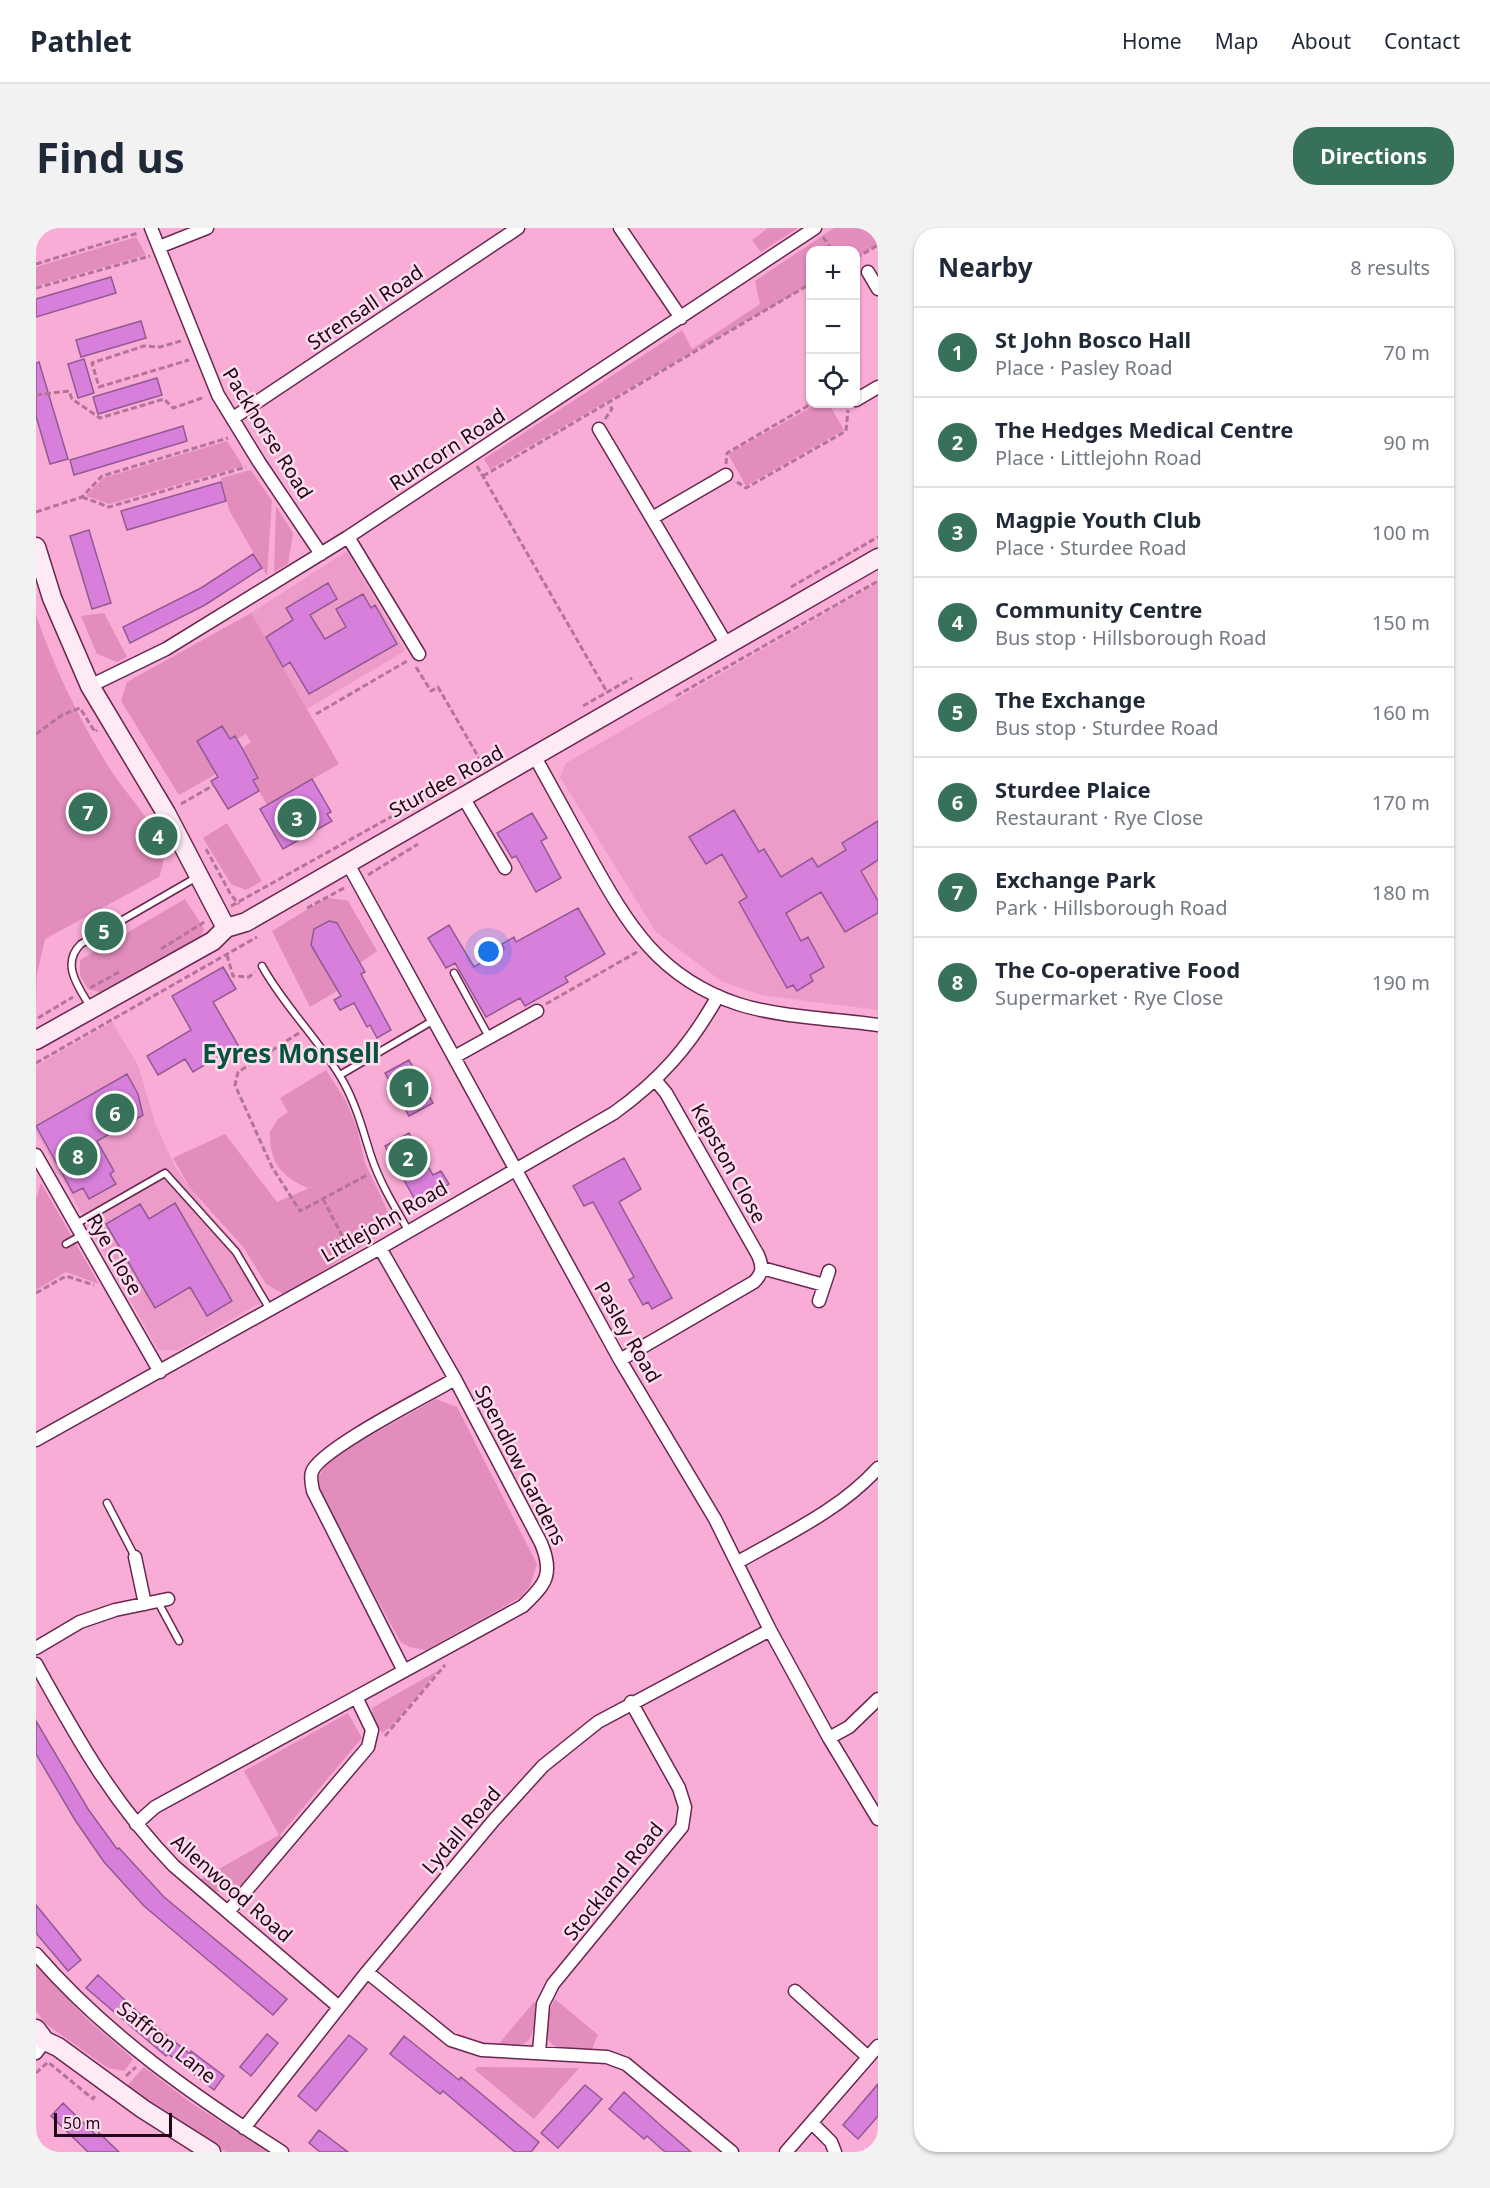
<!DOCTYPE html>
<html lang="en">
<head>
<meta charset="utf-8">
<style>
	body { margin:0; font-family:"Noto Sans",sans-serif; background:#f2f2f3; color:#1f2937 }
	.controls { position:absolute; right:18px; top:18px; display:grid; overflow:hidden; border-radius:12px; box-shadow:0 2px 4px #0004 }
	.controls button { width:54px; height:54px; display:grid; place-items:center; padding:0; border:0; border-bottom:2px solid #e0e1e3; background:#fff; color:#1f2937; font:30px sans-serif }
	.scale { position:absolute; left:18px; bottom:15px; width:118px; box-sizing:border-box; padding-left:6px; border:3px solid #200616; border-top:0; font-size:16px; line-height:21px; white-space:nowrap; color:#200616; -webkit-text-stroke:4px #feddee; paint-order:stroke }
	.you { position:absolute; left:453px; top:724px; width:21px; height:21px; margin:-15px; border:4px solid #fff; border-radius:50%; background:#1a73e8; box-shadow:0 0 0 9px #1a73e833 }
	.badge { display:grid; place-items:center; width:39px; height:39px; border-radius:50%; background:#37715a; color:#fff; font-size:20px; font-weight:700 }
	.pin { position:absolute; translate:-50% -50%; border:3px solid #fff; box-shadow:0 2px 6px #0006 }
	.list { margin:0; padding:0; list-style:none }
	h2 { display:flex; justify-content:space-between; align-items:center; height:78px; margin:0; padding:0 24px; font-size:26px }
	h2 small { font-size:20px; font-weight:400; color:#747a83 }
	.list li { display:grid; grid-template-columns:39px 1fr auto; gap:18px; align-items:center; box-sizing:border-box; height:90px; padding:0 24px; border-top:2px solid #e0e1e3 }
	.list b { display:block; font-size:22px; white-space:nowrap }
	.list p { margin:0; font-size:20px; white-space:nowrap; color:#747a83 }
	.list em { font-size:20px; font-style:normal; color:#747a83 }
	.icon { flex:none; width:33px; height:33px; fill:none; stroke:currentColor; stroke-width:2; stroke-linecap:round; stroke-linejoin:round }
	.map { position:relative; flex:none; width:842px; height:1924px; overflow:hidden; border-radius:24px }
	header { display:flex; align-items:center; gap:36px; box-sizing:border-box; height:84px; padding:0 30px; background:#fff; border-bottom:2px solid #e0e1e3 }
	header strong { font-size:28px }
	nav { display:flex; gap:33px; margin-inline-start:auto; font-size:21px }
	.intro { display:flex; align-items:center; justify-content:space-between; box-sizing:border-box; height:144px; padding:0 36px }
	h1 { margin:0; font-size:42px }
	.button { padding:15px 27px; border-radius:24px; background:#37715a; color:#fff; font-size:21px; font-weight:700 }
	main { display:flex; gap:36px; padding:0 36px }
	aside { flex:1; background:#fff; border-radius:24px; box-shadow:0 2px 4px #0004 }
	.map>svg:first-child { display:block }
	.built { fill:#ed9cc9 }
	.green { fill:#e38dbd }
	.building { fill:#d87fdc; stroke:#905a92; stroke-width:1.5 }
	.lines { fill:none; stroke-linecap:round; stroke-linejoin:round }
	.lane-casing { stroke:#68274f; stroke-width:9 }
	.street-casing { stroke:#68274f; stroke-width:15 }
	.secondary-casing { stroke:#68274f; stroke-width:21 }
	.path { stroke:#b27597; stroke-width:3; stroke-dasharray:6 3; stroke-linecap:butt }
	.lane { stroke:#fff; stroke-width:6 }
	.street { stroke:#fff; stroke-width:12 }
	.secondary { stroke:#feeaf5; stroke-width:18 }
	.labels { text-anchor:middle; dominant-baseline:central; stroke-width:5; stroke-linejoin:round; paint-order:stroke }
	.street-label { font-size:20px; fill:#200616; stroke:#feddee }
	.district-label { font-size:26px; font-weight:bold; fill:#05533c; stroke:#feddee }
</style>
</head>
<body>
<header>
<strong>Pathlet</strong>
<nav><a>Home</a><a>Map</a><a>About</a><a>Contact</a></nav>
</header>
<div class="intro"><h1>Find us</h1><a class="button">Directions</a></div>
<main>
<div class="map">
<svg width="842" height="1924" viewBox="0 0 842 1924">
	<rect width="100%" height="100%" fill="#f9acd6"/>
	<path class="built" d="M311,323L369,423L271,481L215,385Z
		M842,355V782L725,767L685,753L620,704L524,549L530,535Z
		M76,794L102,837L119,895L139,939L172,985L203,1019L227,1062L224,1075L143,1122H122L0,904V838Z"/>
	<path class="green" d="M732,0H762L725,24L716,12Z
		M798,0H842V17L820,30V22H774V56L454,241L448,231L646,102L656,121L724,76L719,53Z
		M100,9L110,27L0,58V39Z
		M781,176H793L808,202L710,258L692,226Z
		M191,213L207,238L73,276L50,268L67,250Z
		M215,242L236,273L231,348L193,282L185,250Z
		M240,278L257,305L252,336L238,344Z
		M68,385L91,429L81,434L61,426L45,388Z
		M215,385L303,536L231,577L217,552L221,550L205,521L215,514L210,506L201,511H194L186,499L161,513L180,546L143,567L85,473L91,454Z
		M0,387C18,440 44,493 74,541C90,566 115,590 125,618C129,629 127,639 123,649L9,711L1,746L0,779Z
		M191,595L226,653L210,662L195,656L167,610Z
		M294,670L312,673L341,723L324,735L301,695L293,693L278,701L276,719L301,763L274,779L236,703L285,673Z
		M149,671L168,701L164,711L67,765L52,761L44,747V732Z
		M290,842L310,873L321,900L329,935L353,986L348,1004L249,1067L230,1056L208,1020L154,960L137,930L189,906L241,974L280,957L272,960C246,949 233,934 234,904L242,891L252,884L244,870Z
		M5,955L63,1056L30,1044L0,1062V971Z
		M400,1171L421,1179L501,1336L494,1358L485,1369L390,1422L373,1419L364,1413L281,1262L283,1248L293,1231Z
		M403,1442L356,1498L346,1505L337,1489L336,1480Z
		M312,1485L326,1510L244,1607L246,1611L203,1661L177,1664L163,1652L243,1607L208,1543Z
		M0,1737L50,1790L97,1831L88,1843L72,1840L10,1796L0,1783Z
		M519,1771L562,1807L555,1823C546,1823 534,1824 525,1821C502,1815 511,1785 519,1771Z
		M498,1774L502,1777C493,1813 502,1818 460,1819Z
		M108,1839L151,1872L231,1924H190L90,1859Z
		M441,1839L543,1840L498,1891L439,1842Z"/>
	<path class="building" d="M75,49L80,65L0,89V71Z
		M105,93L110,110L45,129L40,112Z
		M48,131L58,165L42,170L32,136Z
		M3,134L32,231L14,236L0,188V135Z
		M121,150L126,167L62,186L57,169Z
		M147,198L151,213L38,247L34,232Z
		M185,254L190,273L91,302L85,283Z
		M53,302L75,375L56,381L34,308Z
		M217,326L226,340L169,377L94,415L87,399L165,360Z
		M292,355L301,371L274,387L289,411L310,399L300,381L327,366L335,380L339,377L361,416L273,466L254,434L247,439L230,409L257,392L250,380Z
		M186,498L194,511L199,508L206,520L222,550L217,552L223,563L192,581L175,553L182,549L161,513Z
		M276,551L295,584L291,586L296,593L247,621L224,581Z
		M698,582L723,624L728,621L745,649L776,630L782,639L810,622L806,615L842,593V632L825,643L842,673V685L809,704L785,664L750,685L765,713L772,709L788,739L774,747L777,753L761,763L757,757L751,760L703,674L711,669L686,626L670,636L653,609Z
		M496,585L511,610L505,613L525,650L500,664L480,628L476,630L461,605Z
		M542,680L569,726L529,749L532,754L489,778L484,770L450,789L419,735L410,740L392,710L413,697L438,739L468,721L466,716L478,709L480,714Z
		M293,693L301,695L329,744L325,746L355,802L341,810L334,797L331,799L318,775L304,782L298,772L305,768L275,717L278,701Z
		M187,739L200,761L177,774L202,817L157,844L149,831L122,847L111,828L155,802L136,768Z
		M373,832L397,875L373,888L349,845Z
		M91,846L102,866L107,887L61,913L78,943L74,946L80,956L53,971L47,960L37,965L0,898Z
		M373,905L397,947L405,943L413,956L404,961L406,964L382,977L349,918Z
		M588,930L605,961L583,974L636,1070L616,1081L612,1074L607,1077L593,1052L598,1049L557,974L548,978L537,958Z
		M139,975L196,1073L171,1088L154,1059L119,1080L70,996L104,976L113,991Z
		M0,1493L52,1581L81,1621L83,1620L128,1669L251,1771L237,1787L108,1678L68,1634L39,1592L0,1526Z
		M0,1677L45,1732L32,1743L0,1705Z
		M62,1747L103,1785L154,1826L155,1823L188,1848L178,1862L132,1826L130,1828L50,1760Z
		M231,1806L242,1815L215,1848L204,1839Z
		M313,1807L331,1821L280,1883L262,1868Z
		M368,1808L423,1852L425,1849L503,1914L495,1924H479L407,1863L404,1866L354,1826Z
		M842,1856V1888L822,1911L807,1897Z
		M549,1857L566,1871L522,1920L505,1905Z
		M588,1864L622,1895L655,1924H629L611,1908L608,1911L573,1881Z
		M27,1875L61,1908L63,1905L83,1924H52L15,1888Z
		M283,1902L312,1924H284L273,1915Z"/>
	<g class="lines">
		<defs>
			<path id="lane" d="M226,738C249,780 285,813 308,855C321,879 327,903 335,928C344,955 358,978 372,1002
				M418,745L453,809
				M55,780C43,760 24,736 45,716L161,649
				M304,847L398,792
				M40,996L129,945L200,1024L233,1080
				M30,1016L46,1007
				M71,1275L99,1329
				M122,1374L143,1413"/>
			<path id="street" d="M115,0L182,167L223,234L285,326
				M584,0L645,90
				M123,19L171,0
				M832,44L842,61
				M820,172L842,159
				M197,190L482,0
				M563,201L691,417
				M616,290L690,247
				M312,309L383,426
				M54,458L130,421L312,309L779,0
				M499,529C517,562 535,595 554,629C592,697 623,750 702,776C742,789 799,791 842,797
				M427,569L469,640
				M311,634L584,1132L679,1291L734,1402L793,1510L842,1591
				M420,828L501,783
				M0,927L124,1144
				M726,1040L788,1057
				M783,1073L793,1043
				M584,1132L718,1054C727,1045 727,1039 722,1027L630,865L620,853
				M0,1212L344,1020L578,885C624,852 654,818 682,768
				M99,1329L109,1376
				M702,1334C751,1306 804,1282 842,1240
				M0,1420L44,1394L79,1382L132,1371
				M0,1436C42,1512 77,1575 138,1638L303,1779
				M368,1443L277,1263C276,1258 274,1249 276,1244C282,1222 394,1166 419,1151
				M793,1510L813,1499L842,1471
				M100,1596L119,1579L487,1378C510,1356 518,1346 505,1315L419,1151L344,1020
				M192,1684L332,1519L336,1502L320,1469
				M0,1726C69,1806 158,1868 246,1924
				M331,1744L415,1812L446,1822L571,1829L590,1836L696,1924
				M759,1763L832,1829
				M503,1824L507,1776L517,1756L646,1599L649,1579L643,1560L595,1474
				M0,1825L9,1813
				M776,1895L795,1914L799,1924
				M208,1900L331,1744L458,1592L507,1538L562,1494L734,1402
				M750,1924L842,1818"/>
			<path id="secondary" d="M0,319L16,370L54,458L130,585L190,700
				M0,812L177,713L190,700L210,694L842,330
				M0,1801L9,1813L22,1819L107,1881L175,1924"/>
		</defs>
		<use href="#lane" class="lane-casing"/>
		<use href="#street" class="street-casing"/>
		<use href="#secondary" class="secondary-casing"/>
		<path class="path" d="M787,9L796,22
			M820,30L842,17
			M0,36L102,5
			M0,60L114,28
			M145,113L124,119L108,118L56,135L63,159L153,132
			M0,167L33,163L36,171L64,190L128,171L137,180L169,169
			M569,191L576,181L572,175
			M690,236L691,225L775,176
			M441,238L571,464
			M447,248L774,56
			M701,254L710,260L810,203L812,182
			M46,269L73,279L210,239
			M0,284L46,269L66,248L192,210
			M755,359L842,309
			M380,439L395,463L402,459L447,537
			M640,468L842,353
			M547,478L596,450
			M280,486L371,433
			M0,506L26,487L44,480L59,504L61,502
			M145,576L178,557
			M170,621L195,667L203,676
			M332,647L382,616
			M195,678L362,585
			M271,680L310,659
			M125,721L170,693
			M191,727L197,748L213,749L219,744
			M54,760L85,743
			M510,776L601,724
			M2,790L37,769
			M263,805L202,844L199,857L236,939L264,983L333,946
			M0,835L221,709
			M287,971L314,1023
			M0,1065L30,1048L58,1057
			M349,1508L409,1437
			M0,1845L12,1834L57,1871L60,1866
			M90,1848L100,1839"/>
		<use href="#lane" class="lane"/>
		<use href="#street" class="street"/>
		<use href="#secondary" class="secondary"/>
	</g>
	<g class="labels">
		<g class="street-label">
			<text transform="translate(329 79) rotate(-34)">Strensall Road</text>
			<text transform="translate(232 205) rotate(58)">Packhorse Road</text>
			<text transform="translate(411 221) rotate(-33)">Runcorn Road</text>
			<text transform="translate(410 553) rotate(-29)">Sturdee Road</text>
			<text transform="translate(693 935) rotate(61)">Kepston Close</text>
			<text transform="translate(348 993) rotate(-30)">Littlejohn Road</text>
			<text transform="translate(79 1026) rotate(60)">Rye Close</text>
			<text transform="translate(592 1104) rotate(60)">Pasley Road</text>
			<text transform="translate(485 1237) rotate(63)">Spendlow Gardens</text>
			<text transform="translate(425 1602) rotate(-49)">Lydall Road</text>
			<text transform="translate(577 1653) rotate(-51)">Stockland Road</text>
			<text transform="translate(196 1660) rotate(41)">Allenwood Road</text>
			<text transform="translate(131 1814) rotate(38)">Saffron Lane</text>
		</g>
		<g class="district-label">
			<text x="255" y="825">Eyres Monsell</text>
		</g>
	</g>
</svg>
<div class="controls">
<button>+</button>
<button>−</button>
<button><svg class="icon" aria-label="locate" viewBox="0 0 24 24"><circle cx="12" cy="12" r="6"/><path d="M12 2v4M12 18v4M2 12h4M18 12h4"/></svg></button>
</div>
<div class="scale">50 m</div>
<div class="you"></div>
<div class="pin badge" style="left:373px;top:860px">1</div>
<div class="pin badge" style="left:372px;top:930px">2</div>
<div class="pin badge" style="left:261px;top:590px">3</div>
<div class="pin badge" style="left:122px;top:608px">4</div>
<div class="pin badge" style="left:68px;top:703px">5</div>
<div class="pin badge" style="left:79px;top:885px">6</div>
<div class="pin badge" style="left:52px;top:584px">7</div>
<div class="pin badge" style="left:42px;top:928px">8</div>
</div>
<aside>
<h2>Nearby<small>8 results</small></h2>
<ul class="list">
<li><span class="badge">1</span><div><b>St John Bosco Hall</b><p>Place · Pasley Road</p></div><em>70 m</em></li>
<li><span class="badge">2</span><div><b>The Hedges Medical Centre</b><p>Place · Littlejohn Road</p></div><em>90 m</em></li>
<li><span class="badge">3</span><div><b>Magpie Youth Club</b><p>Place · Sturdee Road</p></div><em>100 m</em></li>
<li><span class="badge">4</span><div><b>Community Centre</b><p>Bus stop · Hillsborough Road</p></div><em>150 m</em></li>
<li><span class="badge">5</span><div><b>The Exchange</b><p>Bus stop · Sturdee Road</p></div><em>160 m</em></li>
<li><span class="badge">6</span><div><b>Sturdee Plaice</b><p>Restaurant · Rye Close</p></div><em>170 m</em></li>
<li><span class="badge">7</span><div><b>Exchange Park</b><p>Park · Hillsborough Road</p></div><em>180 m</em></li>
<li><span class="badge">8</span><div><b>The Co-operative Food</b><p>Supermarket · Rye Close</p></div><em>190 m</em></li>
</ul>
</aside>
</main>
</body>
</html>
